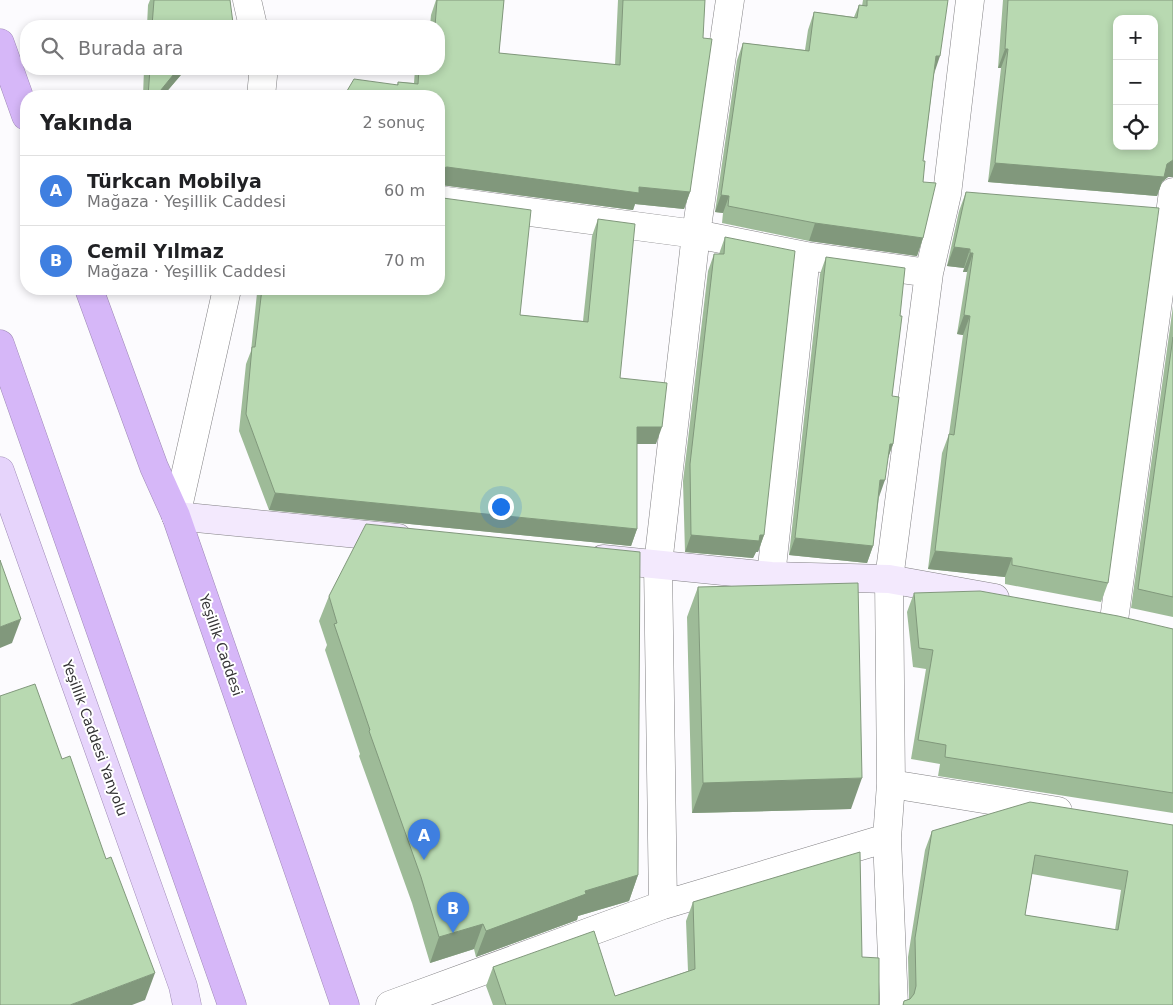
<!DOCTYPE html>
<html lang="tr">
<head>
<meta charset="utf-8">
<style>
	body { margin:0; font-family:"DejaVu Sans",sans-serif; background:#f2f2f2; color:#202124 }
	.controls { position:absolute; right:15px; top:15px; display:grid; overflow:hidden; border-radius:10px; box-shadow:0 2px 8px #0003 }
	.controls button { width:45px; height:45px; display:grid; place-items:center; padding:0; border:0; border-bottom:1px solid #e0e0e0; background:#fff; color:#202124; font:25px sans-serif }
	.you { position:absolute; left:500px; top:506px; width:18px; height:18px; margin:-12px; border:4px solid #fff; border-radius:50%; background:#1a73e8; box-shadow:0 0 0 8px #1a73e833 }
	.badge { display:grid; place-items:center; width:32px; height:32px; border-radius:50%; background:#1a73e8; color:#fff; font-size:16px; font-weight:700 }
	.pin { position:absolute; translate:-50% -41px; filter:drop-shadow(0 1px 2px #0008) }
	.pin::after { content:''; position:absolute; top:26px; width:18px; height:15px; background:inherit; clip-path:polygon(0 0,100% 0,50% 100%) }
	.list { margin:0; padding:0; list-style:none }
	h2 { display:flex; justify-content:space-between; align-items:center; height:65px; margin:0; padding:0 20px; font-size:21px }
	h2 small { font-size:16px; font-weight:400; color:#757577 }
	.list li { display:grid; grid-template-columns:32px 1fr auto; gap:15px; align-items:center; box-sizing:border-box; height:70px; padding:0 20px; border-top:1px solid #e0e0e0 }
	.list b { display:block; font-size:19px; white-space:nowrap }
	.list p { margin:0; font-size:16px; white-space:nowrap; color:#757577 }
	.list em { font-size:16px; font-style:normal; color:#757577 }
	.icon { flex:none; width:28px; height:28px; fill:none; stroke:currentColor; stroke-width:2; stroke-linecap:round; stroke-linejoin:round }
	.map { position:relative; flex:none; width:1173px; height:1005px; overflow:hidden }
	.search { position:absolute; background:#fff; box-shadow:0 2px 8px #0003; left:20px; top:20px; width:425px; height:55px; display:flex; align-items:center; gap:12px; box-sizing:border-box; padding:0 18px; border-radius:20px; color:#757577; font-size:19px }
	.panel { position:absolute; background:#fff; box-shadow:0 2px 8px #0003; left:20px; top:90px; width:425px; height:205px; border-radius:20px }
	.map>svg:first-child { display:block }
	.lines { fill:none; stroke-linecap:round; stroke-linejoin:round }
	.street-casing { stroke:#828184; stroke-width:29 }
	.secondary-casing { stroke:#828184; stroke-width:29 }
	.primary-casing { stroke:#9d89b4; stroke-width:29 }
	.highway-casing { stroke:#9d89b4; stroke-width:29 }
	.street { stroke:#fff; stroke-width:28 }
	.secondary { stroke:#f3e9fd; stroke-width:28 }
	.primary { stroke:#e6d4fb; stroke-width:28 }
	.highway { stroke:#d6b7f8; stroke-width:28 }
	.wall { fill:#9ebb98; fill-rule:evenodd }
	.shaded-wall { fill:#81987c }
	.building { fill:#b8d9b1; stroke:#81987c; fill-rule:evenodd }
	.labels { text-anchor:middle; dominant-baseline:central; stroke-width:4; stroke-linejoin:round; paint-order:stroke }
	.street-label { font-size:14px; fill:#343335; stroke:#fff }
</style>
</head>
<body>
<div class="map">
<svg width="1173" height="1005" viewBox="0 0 1173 1005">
	<rect width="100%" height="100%" fill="#fcfbfe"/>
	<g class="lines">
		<defs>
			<path id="street" d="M247,0L253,26
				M261,96L263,76L262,69
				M439,200L696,234L806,256L929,273L947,194L970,0
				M176,516L227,289
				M771,576L806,256
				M1114,620L1173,192
				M891,784L1058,811
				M663,905L658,564L696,234L730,0
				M390,1005L663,905L887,838
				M894,1005L887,838L891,784L889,579L929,273"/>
			<path id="secondary" d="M176,516L398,538
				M603,559L771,576L889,579L995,598"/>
			<path id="primary" d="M0,471L183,986L187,1005"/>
			<path id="highway" d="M0,43L26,116
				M89,289L154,467L176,516L345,1005
				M0,344L232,1005"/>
		</defs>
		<use href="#street" class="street-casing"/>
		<use href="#secondary" class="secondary-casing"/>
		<use href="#primary" class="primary-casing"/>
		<use href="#highway" class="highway-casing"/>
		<use href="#street" class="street"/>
		<use href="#secondary" class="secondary"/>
		<use href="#primary" class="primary"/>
		<use href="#highway" class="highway"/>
	</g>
	<path class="wall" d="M150,0H230L232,26H147L148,5Z
		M436,0H504L499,53L615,65L618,0H705L690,192L684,209L635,204L633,210L441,185L397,85L398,82L414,83L415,69H439V26H430L431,15Z
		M863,0H948L934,74L923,161V238L917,256L809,241L722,223L723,213L715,212L737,60L743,43L805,50L808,30L814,12L854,17L859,5L862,6Z
		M1003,0H1173V177H1168L1162,182L1157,196L988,182L1001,68H998Z
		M144,69H186L163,96H143Z
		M966,192L1108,583L1101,602L1005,584V577L928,569L942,453L949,434L963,335L957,334L967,272H963L964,268L947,266L959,211Z
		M598,219L620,378L656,444H637V529L631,546L269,510L239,431L246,364L251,351L257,293L258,289H439L520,315L583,321L592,236Z
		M725,237L764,535L758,552H756L753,558L685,552L683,481L708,271L714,254H719Z
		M826,257L900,316L892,396L893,444L887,460L879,497L873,546L867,563L789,555L820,274Z
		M1173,306V617L1131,608Z
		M698,587L851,809L692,813L687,617Z
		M914,593L1173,629V813L938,776L940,764L911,759L926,669L913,667L907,612Z
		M329,596L638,875L629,901L578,916L577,920L476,957L474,949L430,963L412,903L359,756L360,754L325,650L327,645L319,621Z
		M1173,825V1005H903L904,1001L909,999L908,957L925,850L932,831ZM1032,874L1121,890L1115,930L1025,915Z
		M693,902L862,957L879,1005H493L486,986L493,967L615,996L688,971L686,921Z"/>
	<path class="shaded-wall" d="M1005,49H1008L1001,68H998Z
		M936,56H940L934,74Z
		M178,69H186L163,96H156Z
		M1173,160V177H1168L1162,182L1157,196L988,182L995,163L1167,164Z
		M447,167L639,187L690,192L684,209L635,204L633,210L441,185H439V169Z
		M721,195L729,196L723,213L715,212Z
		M815,223L923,238L917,256L809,241Z
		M954,247L970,249L964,268L947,266Z
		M970,253H973L967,272H963Z
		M964,315L970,316L963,335L957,334Z
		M637,427H662L656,444H631Z
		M890,444H893L887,461Z
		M880,480H885L879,497Z
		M275,493L637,529L631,546L269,510Z
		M691,535H764L758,552H756L753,558L685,552Z
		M795,538L873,546L867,563L789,555Z
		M935,551L1012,558L1005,577L928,569Z
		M21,619L12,643L0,648V627Z
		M862,778L851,809L692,813L703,783Z
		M638,875L629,901L578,916L577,920L476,957L486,931L585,891Z
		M483,924L474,949L430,963L439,937Z
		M155,973L145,1000L132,1005H70Z"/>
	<path class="building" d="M154,0H230L233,23L228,26H152Z
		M437,0H504L499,53L620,65L623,0H705L703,38L712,39L690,192L639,187V193L447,167L439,169V96H344L354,79L398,85V82L418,84L419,69H439V26H435Z
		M867,0H948L940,56H936L923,161H925L923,182L936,183L923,238L815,223L728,206L729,196L721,195L743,43L809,51L814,12L857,18L859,5L867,6Z
		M1008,0H1173V160L1167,164L1164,177L995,163L1008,49H1005ZM1117,19H1154V146H1117Z
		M150,69H178L156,96H148Z
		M966,192L1159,208L1108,583L1012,565V558L935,551L949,434L954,435L970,316L964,315L973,253H970V249L954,247Z
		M439,197L443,198L531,210L520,315L588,322L598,219L635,224L620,378L667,383L662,427H637V529L275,493L246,414L252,347H255L262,289H439Z
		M725,237L795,251L764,535H760L759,541L691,535L690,464L714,254H724Z
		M826,257L905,268L900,316H902L892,396L899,397L893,444H890L885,480H880L873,546L795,538Z
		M1173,337V597L1138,589Z
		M366,524L640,552L638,875L585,891L586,894L486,931L483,924L439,937L421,877L369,731L370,730L334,624L337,623L329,596Z
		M0,560L21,619L0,627Z
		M858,583L862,778L703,783L698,587Z
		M980,591L1118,616L1173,629V793L945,757L946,745L918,740L933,650L919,648L914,593Z
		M35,684L62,759L70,756L106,859L111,857L155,973L70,1005H0V696Z
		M1030,802L1173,825V1005H903L904,1001L910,999L914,994L916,986L915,938L932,831ZM1035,855L1128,871L1118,930L1025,915Z
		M860,852L862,957L879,958V1005H506L493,967L594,931L615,996L695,969L693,902Z"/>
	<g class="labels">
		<g class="street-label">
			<text transform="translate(221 645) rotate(71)">Yeşillik Caddesi</text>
			<text transform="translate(95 738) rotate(70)">Yeşillik Caddesi Yanyolu</text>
		</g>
	</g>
</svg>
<div class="controls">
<button>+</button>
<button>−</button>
<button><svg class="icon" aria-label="locate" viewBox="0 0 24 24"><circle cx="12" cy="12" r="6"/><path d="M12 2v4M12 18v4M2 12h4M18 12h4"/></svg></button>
</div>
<div class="you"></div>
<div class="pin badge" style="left:424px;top:860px;background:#3f7fe0">A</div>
<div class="pin badge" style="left:453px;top:933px;background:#3f7fe0">B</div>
<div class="search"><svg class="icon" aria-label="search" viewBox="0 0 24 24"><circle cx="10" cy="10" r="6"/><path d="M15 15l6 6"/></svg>Burada ara</div>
<section class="panel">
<h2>Yakında<small>2 sonuç</small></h2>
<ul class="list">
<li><span class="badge" style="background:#3f7fe0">A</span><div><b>Türkcan Mobilya</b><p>Mağaza · Yeşillik Caddesi</p></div><em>60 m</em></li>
<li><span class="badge" style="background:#3f7fe0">B</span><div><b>Cemil Yılmaz</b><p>Mağaza · Yeşillik Caddesi</p></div><em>70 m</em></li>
</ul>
</section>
</div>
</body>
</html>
